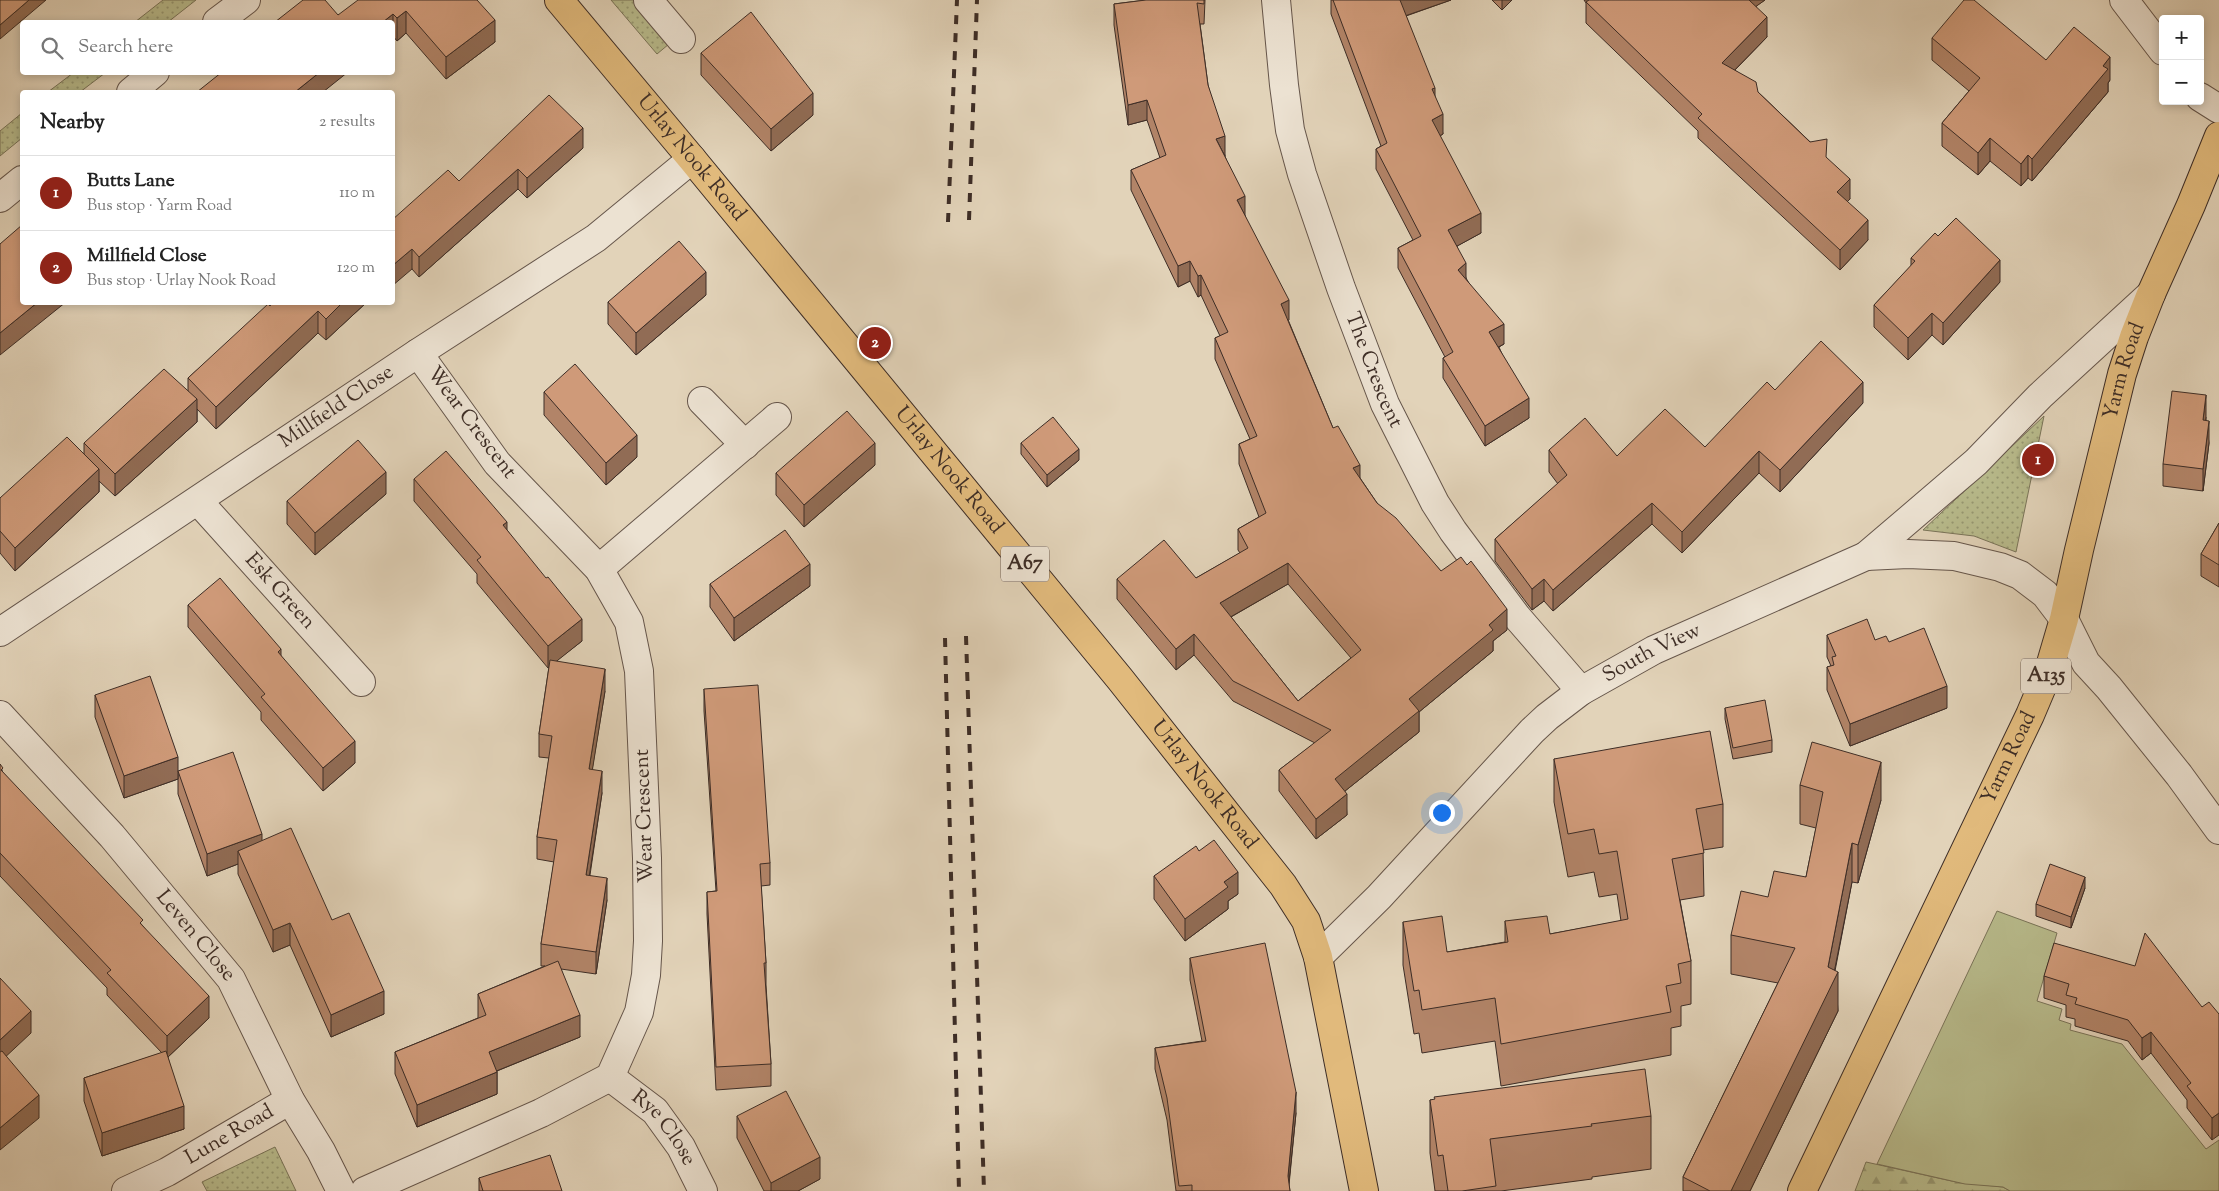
<!DOCTYPE html>
<html lang="en">
<head>
<meta charset="utf-8">
<style>
	body { margin:0; font-family:"Sorts Mill Goudy",serif; background:#f2f2f2; color:#222 }
	.controls { position:absolute; right:15px; top:15px; display:grid; overflow:hidden; border-radius:5px; box-shadow:0 2px 8px #0003 }
	.controls button { width:45px; height:45px; display:grid; place-items:center; padding:0; border:0; border-bottom:1px solid #e0e0e0; background:#fff; color:#222; font:25px sans-serif }
	.you { position:absolute; left:1441px; top:812px; width:18px; height:18px; margin:-12px; border:4px solid #fff; border-radius:50%; background:#1a73e8; box-shadow:0 0 0 8px #1a73e833 }
	.badge { display:grid; place-items:center; width:32px; height:32px; border-radius:50%; background:#8f2418; color:#fff; font-size:16px; font-weight:700 }
	.pin { position:absolute; translate:-50% -50%; border:2px solid #fff; box-shadow:0 1px 5px #0006 }
	.list { margin:0; padding:0; list-style:none }
	h2 { display:flex; justify-content:space-between; align-items:center; height:65px; margin:0; padding:0 20px; font-size:21px }
	h2 small { font-size:16px; font-weight:400; color:#767676 }
	.list li { display:grid; grid-template-columns:32px 1fr auto; gap:15px; align-items:center; box-sizing:border-box; height:75px; padding:0 20px; border-top:1px solid #e0e0e0 }
	.list b { display:block; font-size:19px; white-space:nowrap }
	.list p { margin:0; font-size:16px; white-space:nowrap; color:#767676 }
	.list em { font-size:16px; font-style:normal; color:#767676 }
	.icon { flex:none; width:28px; height:28px; fill:none; stroke:currentColor; stroke-width:2; stroke-linecap:round; stroke-linejoin:round }
	.map { position:relative; flex:none; width:2219px; height:1191px; overflow:hidden }
	.search { position:absolute; background:#fff; box-shadow:0 2px 8px #0003; left:20px; top:20px; width:375px; height:55px; display:flex; align-items:center; gap:12px; box-sizing:border-box; padding:0 18px; border-radius:5px; color:#767676; font-size:19px }
	.panel { position:absolute; background:#fff; box-shadow:0 2px 8px #0003; left:20px; top:90px; width:375px; height:215px; border-radius:5px }
	.map>svg:first-child { display:block }
	.grass { fill:url(#grass-dots); stroke:#7a7459 }
	.forest { fill:url(#forest-firs); stroke:#7a7459 }
	.garden { fill:#b8bb8c; stroke:#7a7459 }
	.lines { fill:none; stroke-linecap:round; stroke-linejoin:round }
	.minor-casing { stroke:#66564b; stroke-width:30 }
	.major-casing { stroke:#3d2d26; stroke-width:30 }
	.minor { stroke:#ece2d2; stroke-width:28 }
	.major { stroke:#e1ba7c; stroke-width:28 }
	.rail { stroke:#3d2d26; stroke-width:4; stroke-dasharray:9 9; stroke-linecap:butt }
	.wall { fill:#b28468; stroke:#3d2d26; fill-rule:evenodd }
	.shaded-wall { fill:#916c55; stroke:#3d2d26 }
	.building { fill:#cf9a79; stroke:#3d2d26; fill-rule:evenodd }
	.labels { text-anchor:middle; dominant-baseline:central; stroke-width:4; stroke-linejoin:round; paint-order:stroke }
	.shield { fill:#ece2d2; stroke:#72635a; stroke-width:1 }
	.shield-label { font-size:20px; font-weight:bold; fill:#3d2d26 }
	.street-label { font-size:21px; fill:#3d2d26; stroke:#ece2d2 }
</style>
</head>
<body>
<div class="map">
<svg width="2219" height="1191" viewBox="0 0 2219 1191">
	<defs>
		<pattern id="grass-dots" width="8" height="8" patternUnits="userSpaceOnUse" patternTransform="scale(1.25)"><rect width="8" height="8" fill="#b8bb8c"/><path d="M2 2h.1M6 6h.1" fill="none" stroke="#979872" stroke-width="1.8" stroke-linecap="round"/></pattern>
		<pattern id="forest-firs" width="22" height="20" patternUnits="userSpaceOnUse" patternTransform="scale(1.25)"><rect width="22" height="20" fill="#b8bb8c"/><path d="M5 1l3.5 6h-7zM16 11l3.5 6h-7z" fill="#979872"/></pattern>
	</defs>
	<rect width="100%" height="100%" fill="#e2d3b9"/>
	<filter id="stains"><feTurbulence type="fractalNoise" baseFrequency=".004" numOctaves="4"/><feColorMatrix values="0 0 0 0 .2 0 0 0 0 .09 0 0 0 0 .02 0 0 0 .5 -.17"/></filter>
	<radialGradient id="worn" r=".72"><stop offset=".6" stop-color="#630" stop-opacity="0"/><stop offset="1" stop-color="#630" stop-opacity=".3"/></radialGradient>
	<path class="grass" d="M163,0H196L168,22H135Z
		M611,0H634L669,44L657,54Z
		M73,73V72L105,73L80,92H48Z
		M22,113V138L0,156V131Z
		M2044,416L2016,552L1974,536L1923,530Z
		M275,1147L296,1191H207L202,1182Z"/>
	<path class="forest" d="M1866,1162L1956,1182L2003,1187L2010,1191H1855Z"/>
	<path class="garden" d="M1997,911L2057,933L2037,1001L2062,1009L2059,1020L2071,1024L2070,1030L2122,1044L2206,1149L2219,1140V1191H2010L2003,1187L1965,1184L1877,1164Z"/>
	<g class="lines">
		<defs>
			<g id="minor">
				<path d="M648,0L681,39"/>
				<path id="s1" d="M1276,0L1284,85L1290,130L1302,174L1341,288L1385,404L1435,503L1453,531L1517,617L1581,691"/>
				<path d="M2124,0L2163,51"/>
				<path d="M217,22L246,0"/>
				<path d="M131,92L155,72"/>
				<path d="M2200,97L2219,109"/>
				<path d="M0,198L22,180"/>
				<path d="M702,401L745,445"/>
				<path id="s2" d="M198,501L361,682"/>
				<path d="M1866,556L1976,462L2040,396L2151,294"/>
				<path d="M599,569L777,417"/>
				<path id="s3" d="M0,632L418,353L596,238L692,159"/>
				<path id="s4" d="M0,715L112,836L231,979L290,1100L321,1151L341,1191"/>
				<path id="s5" d="M1318,957L1379,897L1532,731L1547,717L1581,691L1654,650L1866,556L1908,554L1954,556L2000,567L2020,575L2045,594L2064,619L2086,663L2109,688L2179,775L2219,830"/>
				<path id="s6" d="M610,1077L655,1111L681,1147L703,1191"/>
				<path id="s7" d="M126,1191L167,1172L290,1100"/>
				<path d="M365,1191L541,1113L610,1077L639,1012L646,975L648,941L647,858L639,671L629,622L599,569L497,463L418,353"/>
			</g>
			<g id="major">
				<path id="s8" d="M559,0L692,159L1120,679L1283,885L1306,921L1318,957L1364,1191"/>
				<path id="s9" d="M1802,1191L2030,715L2049,670L2064,619L2079,550L2122,374L2134,337L2151,294L2191,205L2219,136"/>
			</g>
		</defs>
		<use href="#minor" class="minor-casing"/>
		<use href="#major" class="major-casing"/>
		<use href="#minor" class="minor"/>
		<use href="#major" class="major"/>
		<path class="rail" d="M969,220L977,0
			M948,222L957,0
			M966,636L984,1191
			M945,638L959,1191"/>
	</g>
	<path class="wall" d="M477,0L495,42L446,79L406,33L397,41L393,36L392,37V22L338,15Z
		M1146,0H1205L1204,24H1200L1208,85L1225,156L1245,216L1333,428L1360,478L1377,503L1441,571L1507,630L1493,641V651L1419,712V732L1345,791L1347,815L1316,839L1279,791V770L1315,743L1233,701L1194,655L1176,670L1117,599V579L1196,578L1240,553L1238,550V529L1259,517L1239,464V444L1250,439L1215,359V338L1220,336L1201,295L1198,297L1190,281L1178,287L1131,190V170L1160,158L1147,120L1128,125L1114,25V4ZM1288,584L1351,658L1298,701L1231,617Z
		M1331,0H1451L1406,16L1435,97L1443,134L1440,136L1481,233L1457,246L1466,278L1504,344L1499,347L1529,418L1485,446L1443,378V358L1445,357L1398,268V248L1413,240L1376,169V149L1381,146L1331,14Z
		M1492,0H1512L1502,10Z
		M1584,0H1765L1756,6L1767,37L1735,70L1827,158L1850,199L1847,201L1868,240L1840,270L1698,138V131L1586,23V3Z
		M1932,38L2046,60L2110,80L2108,83V92L2032,181L2028,178L2021,186L1990,161L1978,175L1942,146V123L1969,91L1932,60Z
		M701,53L813,115L771,151L701,75Z
		M583,148L527,198L518,189L419,277L412,269L392,220L459,181Z
		M1938,236L2000,282L1943,345L1932,335L1908,360L1874,327V305L1911,266V258Z
		M706,295L636,355L608,324V302Z
		M273,302H367L326,340L318,333L216,429L197,409V422L115,496L99,481V492L15,571L0,553V498L84,454V443L188,392V378Z
		M1775,390L1863,403L1780,492L1759,473L1682,553L1652,524L1553,611L1544,601L1532,610L1495,561V539L1558,484L1549,472V450L1617,456L1705,447Z
		M544,392L637,457L606,485L544,415Z
		M2206,417V420L2209,443L2203,491L2163,486V464Z
		M1021,443L1079,460L1047,487L1021,454Z
		M875,465L804,527L776,495V473Z
		M414,479L507,530L582,641L556,661L605,691L592,770L602,793L590,875L607,900L596,974L561,969L580,1037L497,1071V1094L417,1127L395,1074V1052L478,1018V994L545,966H541V944L554,862L537,859V837L549,758L539,757V734L549,667L548,668L477,583V574L414,501Z
		M386,494L315,555L287,524V501Z
		M2219,523V587L2201,576V554Z
		M710,584L810,586L734,641L710,607Z
		M188,605L281,656L355,763L323,791L261,720V712L188,627Z
		M1827,635L1875,640L1947,708L1850,746L1827,690V667L1831,666L1827,657Z
		M704,689L770,863V885L761,886L766,963V985L771,1064V1086L716,1090L707,914V892L716,891L704,711Z
		M95,695L178,779L124,798L95,717Z
		M1725,708L1772,740V752L1733,759L1725,719Z
		M1554,759L1723,804V847L1703,850L1704,896L1680,900L1691,961V1004L1681,1006V1026L1671,1028V1055L1501,1086L1495,1041L1422,1053L1419,1033L1414,1034L1403,965V922L1447,952L1505,942V921L1550,934L1621,921L1617,894L1599,897L1594,872L1568,877L1554,802Z
		M0,764L3,773L143,926L209,1018L168,1057L184,1129L102,1156L84,1101V1078L162,1053L107,995V988L0,876Z
		M178,771L262,841L332,920L384,1014L331,1037L290,945L273,952L238,874V864L207,876L178,794Z
		M1800,785L1881,800L1858,883L1852,882L1835,971L1838,1011L1750,1191H1683V1177L1778,983L1731,974V935L1768,897L1806,877L1816,828L1800,824Z
		M1199,851L1238,894L1228,901V909L1185,941L1154,899V876Z
		M2085,888L2071,928L2036,916V904Z
		M1190,958L1296,1113L1289,1185L1290,1191H1176L1167,1120L1155,1069V1048L1202,1041L1190,980Z
		M2044,976L2202,1007L2219,1014L2212,1140L2187,1108V1100L2151,1053L2142,1060L2128,1041L2075,1026V1019L2066,1017V1005L2044,998Z
		M1430,1100L1651,1116V1169L1592,1177V1179L1501,1191H1435L1430,1153Z
		M737,1116L820,1179L798,1191H764L737,1138Z
		M479,1178L562,1191H479Z"/>
	<path class="shaded-wall" d="M29,0H46L0,39V25Z
		M1399,0H1451L1399,18Z
		M1502,0H1512L1502,10Z
		M1744,0H1765L1744,15Z
		M406,11V33L397,41V18Z
		M393,14V36L392,37V22H383Z
		M1767,17V37L1722,83V63Z
		M495,20V42L446,79V57Z
		M2110,57V80L2108,83V92L2032,181V159L2103,66Z
		M320,72H348L323,92H295Z
		M1435,88V109L1432,89Z
		M813,93V115L771,151V129Z
		M1147,100V120L1128,125V105Z
		M1443,114V134L1432,140V120Z
		M583,128V148L527,198V178Z
		M1225,136V156L1216,139Z
		M1990,138V161L1978,175V153Z
		M2028,155V178L2021,186V164Z
		M518,169V189L419,277V257Z
		M1850,179V199L1837,212V192Z
		M1245,196V216L1237,200Z
		M1481,213V233L1448,251V230Z
		M1868,220V240L1840,270V250Z
		M412,249V269L392,286V266Z
		M2000,260V282L1943,345V323Z
		M1190,261V281L1178,287V266Z
		M1466,263V283L1458,270Z
		M706,272V295L636,355V333Z
		M1201,275V295L1198,297V276Z
		M1289,300V320L1281,324V304Z
		M38,302H66L0,355V333Z
		M343,302H367L326,340V319Z
		M318,311V333L216,429V407Z
		M1932,313V335L1908,360V338Z
		M1504,324V344L1489,352V332Z
		M1863,382V403L1780,492V470Z
		M2206,395V417L2203,442V420Z
		M1529,398V418L1485,446V426Z
		M197,399V422L115,496V474Z
		M2209,421V443L2203,491V469Z
		M637,435V457L606,485V463Z
		M875,443V465L804,527V505Z
		M1079,449V460L1047,487V475Z
		M1759,451V473L1682,553V532Z
		M1360,465V485L1353,468Z
		M99,469V492L15,571V548Z
		M386,472V494L315,555V533Z
		M1652,503V524L1553,611V590Z
		M507,522V545L503,525Z
		M1288,563V584L1220,623V603Z
		M810,564V586L734,641V618Z
		M1544,579V601L1532,610V589Z
		M1507,609V630L1493,641V651L1419,712V732L1335,799V779L1409,699L1489,625Z
		M582,619V641L548,668V646Z
		M1194,634V655L1176,670V649Z
		M281,649V671L278,652Z
		M605,669V691L589,791V769Z
		M1947,686V708L1850,746V724Z
		M355,741V763L323,791V768Z
		M178,757V779L124,798V776Z
		M1881,762V800L1858,883V845Z
		M602,771V793L586,897V875Z
		M1347,794V815L1316,839V819Z
		M262,834V856L238,851V864L207,876V854Z
		M1852,843V882L1832,983L1838,972V1011L1750,1191H1731L1828,967Z
		M1238,872V894L1228,901V909L1185,941V919L1224,882Z
		M2085,877V888L2071,928V917Z
		M607,878V900L596,974V952Z
		M290,923V945L273,952V930Z
		M384,991V1014L331,1037V1015Z
		M209,996V1018L167,1058V1036Z
		M31,1011V1033L0,1062V1040Z
		M580,1015V1037L489,1074V1052Z
		M2151,1032V1053L2142,1060V1038Z
		M497,1072V1094L417,1127V1105Z
		M1296,1092V1113L1288,1191V1176Z
		M39,1095V1118L0,1150V1128Z
		M184,1106V1129L102,1156V1133Z
		M2219,1113V1135L2212,1140V1118Z
		M820,1157V1179L798,1191H771V1183Z"/>
	<path class="building" d="M0,0H29L0,25Z
		M303,0H325L338,15L358,0H477L495,20L446,57L406,11L397,18L393,14L383,22H275Z
		M1146,0H1204V4L1197,3L1208,85L1225,136L1216,139L1245,196L1237,200L1289,300L1281,304L1333,428L1338,426L1360,465L1353,468L1377,503L1396,518L1441,571L1461,557L1467,565L1471,561L1507,609L1489,625L1493,630L1409,699L1419,711L1335,779L1347,794L1316,819L1279,770L1331,730L1233,681L1194,634L1176,649L1117,579L1164,540L1196,578L1248,548L1238,529L1266,513L1239,444L1257,436L1215,338L1228,332L1201,275L1198,276L1190,261L1178,266L1131,170L1166,155L1147,100L1128,105L1114,4ZM1288,563L1361,650L1298,701L1220,603Z
		M1333,0H1400L1435,88L1432,89L1443,114L1432,120L1481,213L1448,230L1466,263L1458,270L1504,324L1489,332L1529,398L1485,426L1443,358L1453,352L1398,248L1421,236L1376,149L1387,143Z
		M1589,0H1749L1767,17L1722,63L1756,82L1758,92L1810,142L1827,139L1826,157L1850,179L1837,192L1868,220L1840,250L1698,118L1702,114L1586,2Z
		M1964,0H1974L2046,60L2074,27L2110,57L2103,66L2108,69L2032,159L2028,155L2021,164L1990,138L1978,153L1942,123L1980,78L1932,38Z
		M751,12L813,93L771,129L701,53Z
		M222,72H320L295,92H197Z
		M549,95L583,128L527,178L518,169L419,257L412,249L392,266V220L448,170L459,181Z
		M1956,218L2000,260L1943,323L1932,313L1908,338L1874,305L1915,261L1911,258L1935,233L1938,236Z
		M22,225V302H38L0,333V244Z
		M679,241L706,272L636,333L608,302Z
		M273,302H343L326,319L318,311L216,407L188,378L268,304L270,306Z
		M1821,341L1863,382L1780,470L1759,451L1682,532L1652,503L1553,590L1544,579L1532,589L1495,539L1567,475L1549,450L1585,418L1617,456L1665,409L1705,447L1767,382L1775,390Z
		M575,364L637,435L606,463L544,392Z
		M164,369L197,399L115,474L84,443Z
		M2172,391L2206,395L2203,420L2209,421L2203,469L2163,464Z
		M847,411L875,443L804,505L776,473Z
		M1053,417L1079,449L1047,475L1021,443Z
		M67,437L99,469L15,548L0,531V498Z
		M358,440L386,472L315,533L287,501Z
		M446,451L507,522L503,525L546,578L548,577L582,619L548,646L477,560L481,557L414,479Z
		M2219,523V565L2201,554Z
		M785,530L810,564L734,618L710,584Z
		M220,578L281,649L278,652L355,741L323,768L261,697L265,694L188,605Z
		M1867,619L1875,640L1886,636L1889,642L1924,628L1947,686L1850,724L1827,667L1834,665L1832,657L1836,656L1827,635Z
		M550,660L605,669L589,769L602,771L586,875L607,878L596,952L541,944L557,840L537,837L552,736L539,734Z
		M150,676L178,757L124,776L95,695Z
		M758,685L770,863L760,864L766,963H764L771,1064L716,1067L707,892L717,891L704,689Z
		M1765,700L1772,740L1733,748L1725,708Z
		M1710,731L1723,804L1696,809L1704,853L1672,859L1691,961L1678,964L1681,983L1666,986L1671,1012L1501,1044L1495,998L1422,1010L1419,990L1414,991L1403,922L1442,916L1447,952L1508,942L1505,921L1547,916L1550,934L1628,919L1617,851L1599,854L1594,829L1568,834L1554,759Z
		M1812,742L1881,762L1858,845L1852,843L1828,967L1838,972L1731,1191H1710L1683,1177L1795,948L1731,935L1741,891L1768,897L1774,871L1806,877L1823,792L1800,785Z
		M233,752L262,834L207,854L178,771Z
		M0,764L3,768L1,770L143,920L140,923L209,996L167,1036L107,973L111,970L0,853Z
		M291,828L332,920L349,913L384,991L331,1015L290,923L273,930L238,851Z
		M1214,840L1238,872L1224,882L1228,887L1185,919L1154,876L1196,846L1199,851Z
		M2050,864L2085,877L2071,917L2036,904Z
		M2145,933L2202,1007L2209,1002L2219,1014V1113L2212,1118L2187,1086L2191,1083L2151,1032L2142,1038L2128,1020L2075,1004L2077,998L2066,995L2069,984L2044,976L2054,943L2135,966Z
		M1265,943L1296,1092L1288,1176L1290,1191H1192V1185L1179,1186L1167,1098L1155,1048L1206,1041L1190,958Z
		M558,961L580,1015L489,1052L497,1072L417,1105L395,1052L486,1015L478,994Z
		M0,978L31,1011L0,1040Z
		M2,1051L39,1095L0,1128V1052Z
		M166,1051L184,1106L102,1133L84,1078Z
		M1645,1069L1651,1116L1591,1124L1592,1126L1490,1139L1496,1186L1462,1191H1448L1443,1155L1438,1156L1430,1100L1435,1099L1434,1097Z
		M786,1091L820,1157L771,1183L737,1116Z
		M550,1155L562,1191H483L479,1178Z"/>
	<g class="labels">
		<g class="shield">
			<rect x="1001" y="546.5" width="48" height="35" rx="4"/>
			<rect x="2021" y="658.5" width="50" height="35" rx="4"/>
		</g>
		<g class="shield-label">
			<text x="1025" y="564">A67</text>
			<text x="2046" y="676">A135</text>
		</g>
		<g class="street-label">
			<text stroke="none"><textPath href="#s8" startOffset="206">Urlay Nook Road</textPath></text>
			<text stroke="none"><textPath href="#s1" startOffset="385">The Crescent</textPath></text>
			<text stroke="none"><textPath href="#s9" startOffset="885">Yarm Road</textPath></text>
			<text stroke="none"><textPath href="#s3" startOffset="405">Millfield Close</textPath></text>
			<text transform="translate(471 423) rotate(53)">Wear Crescent</text>
			<text stroke="none"><textPath href="#s8" startOffset="611">Urlay Nook Road</textPath></text>
			<text stroke="none"><textPath href="#s2" startOffset="122">Esk Green</textPath></text>
			<text stroke="none"><textPath href="#s5" startOffset="455">South View</textPath></text>
			<text stroke="none"><textPath href="#s9" startOffset="480">Yarm Road</textPath></text>
			<text stroke="none"><textPath href="#s8" startOffset="1016">Urlay Nook Road</textPath></text>
			<text transform="translate(645 816) rotate(-92)">Wear Crescent</text>
			<text stroke="none"><textPath href="#s4" startOffset="295">Leven Close</textPath></text>
			<text stroke="none"><textPath href="#s6" startOffset="75">Rye Close</textPath></text>
			<text stroke="none"><textPath href="#s7" startOffset="118">Lune Road</textPath></text>
		</g>
	</g>
	<rect width="100%" height="100%" filter="url(#stains)"/>
	<rect width="100%" height="100%" fill="url(#worn)"/>
</svg>
<div class="controls">
<button>+</button>
<button>−</button>
</div>
<div class="you"></div>
<div class="pin badge" style="left:2038px;top:460px">1</div>
<div class="pin badge" style="left:875px;top:343px">2</div>
<div class="search"><svg class="icon" aria-label="search" viewBox="0 0 24 24"><circle cx="10" cy="10" r="6"/><path d="M15 15l6 6"/></svg>Search here</div>
<section class="panel">
<h2>Nearby<small>2 results</small></h2>
<ul class="list">
<li><span class="badge">1</span><div><b>Butts Lane</b><p>Bus stop · Yarm Road</p></div><em>110 m</em></li>
<li><span class="badge">2</span><div><b>Millfield Close</b><p>Bus stop · Urlay Nook Road</p></div><em>120 m</em></li>
</ul>
</section>
</div>
</body>
</html>
